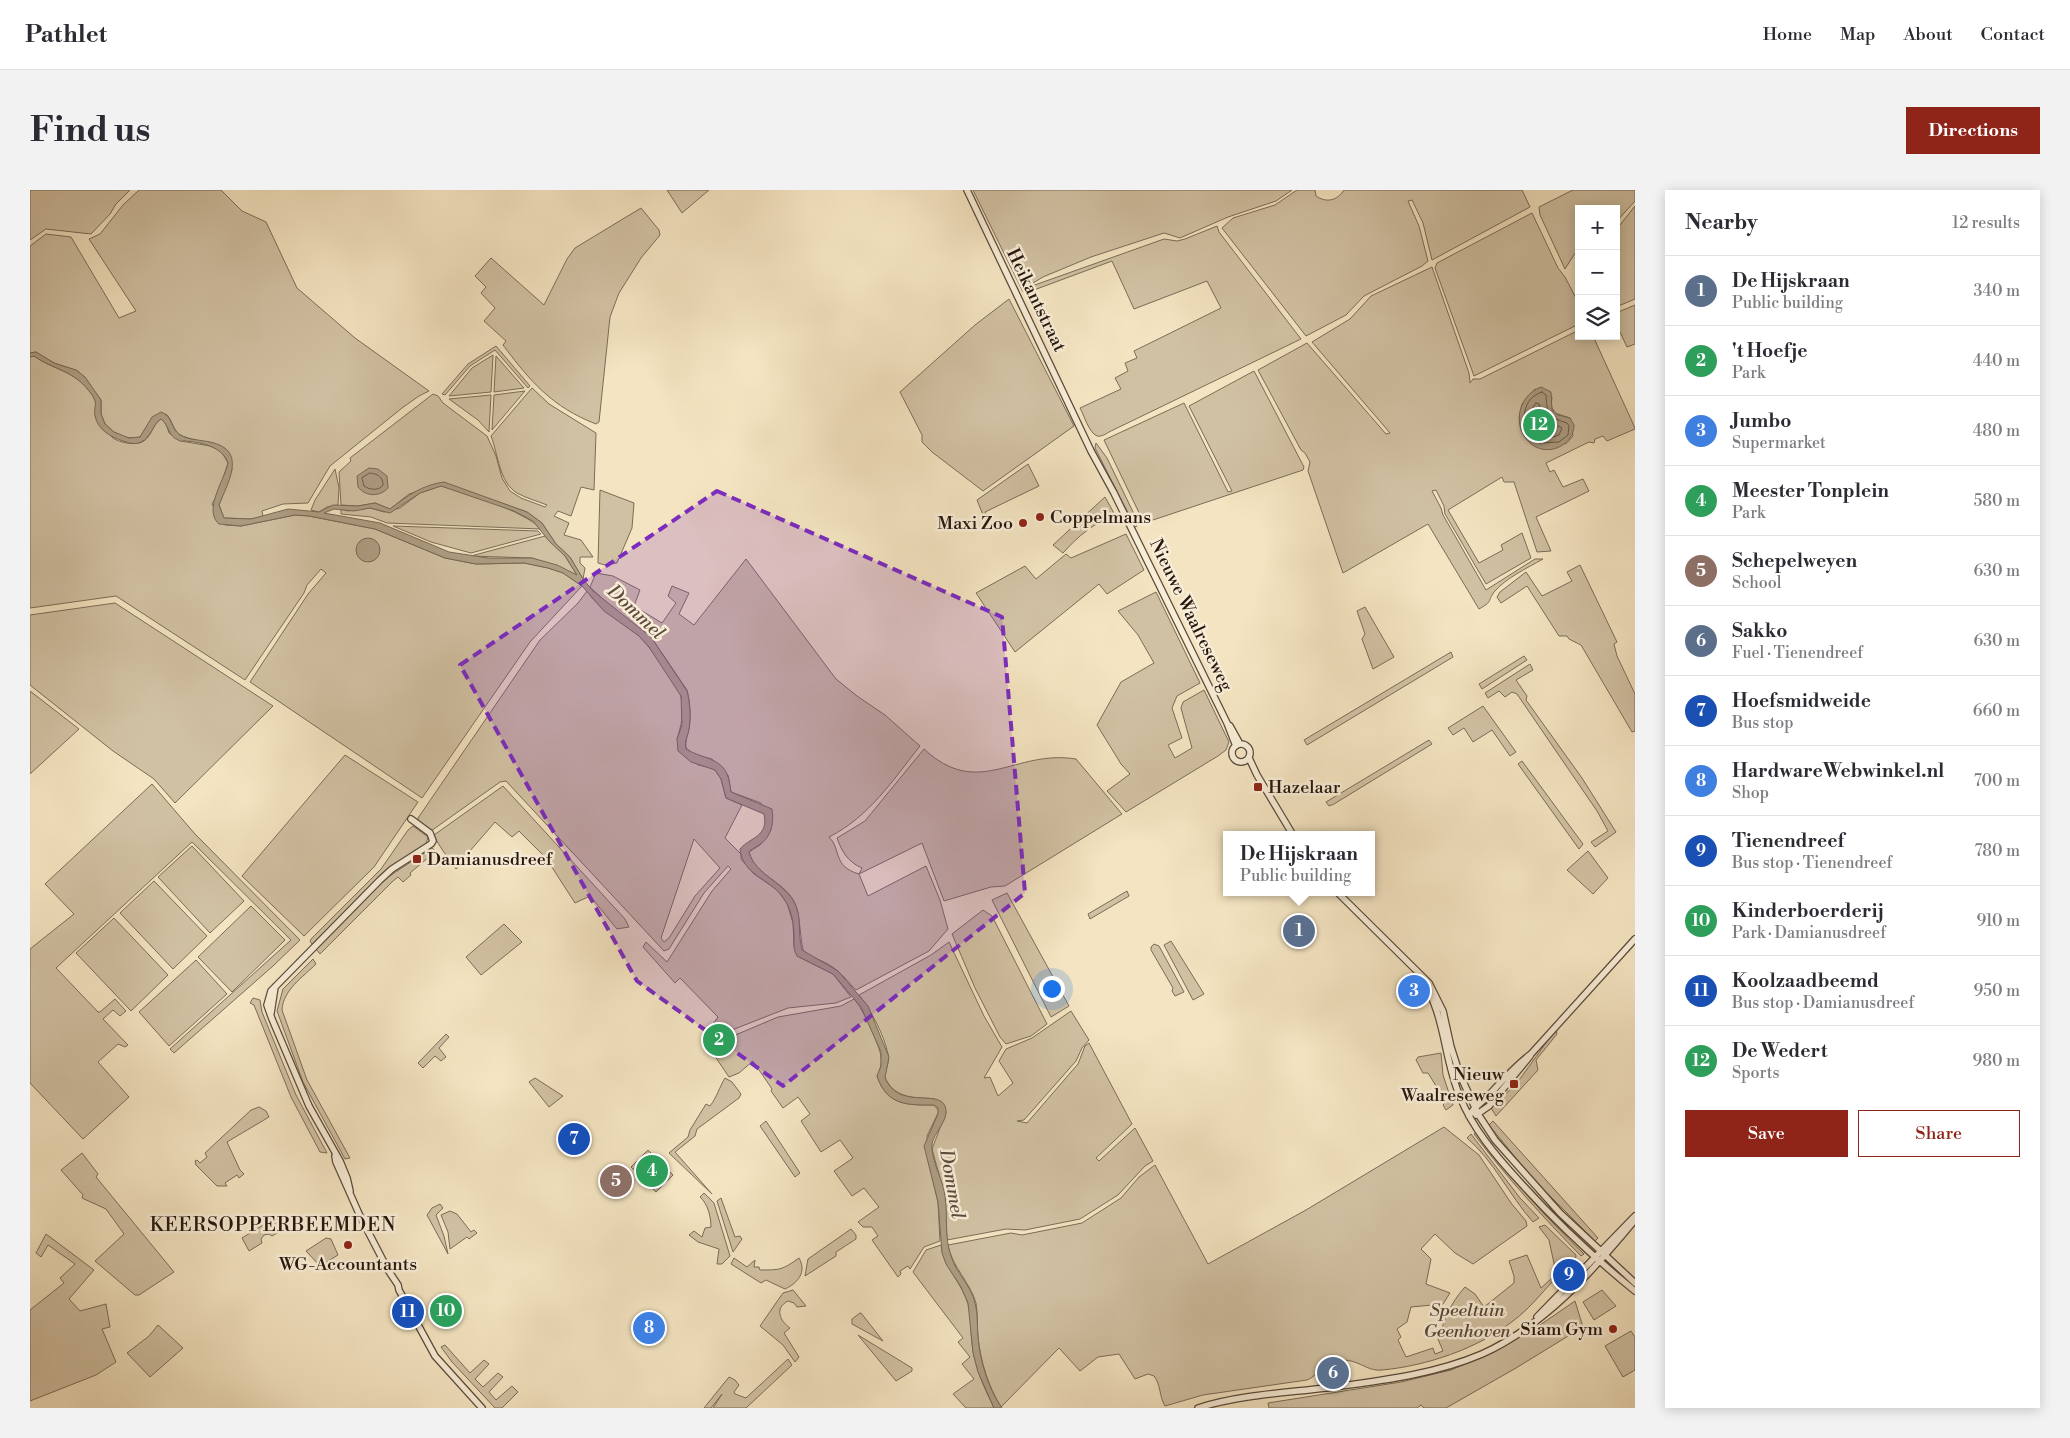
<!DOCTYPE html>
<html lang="en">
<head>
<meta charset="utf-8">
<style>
	body { margin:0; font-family:"Libre Bodoni",serif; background:#f2f2f3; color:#2b2b33 }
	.controls { position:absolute; right:15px; top:15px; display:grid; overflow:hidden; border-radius:0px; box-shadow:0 2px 12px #0003 }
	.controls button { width:45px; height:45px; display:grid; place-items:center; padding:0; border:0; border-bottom:1px solid #e1e1e2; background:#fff; color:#2b2b33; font:25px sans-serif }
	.you { position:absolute; left:1021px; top:798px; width:18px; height:18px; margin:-12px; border:4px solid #fff; border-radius:50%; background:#1a73e8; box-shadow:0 0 0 8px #1a73e833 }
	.badge { display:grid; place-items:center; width:32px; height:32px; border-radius:50%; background:#8f2418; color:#fff; font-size:16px; font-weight:700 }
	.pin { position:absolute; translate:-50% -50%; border:2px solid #fff; box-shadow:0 1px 5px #0006 }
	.popup { position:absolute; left:1193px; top:641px; width:152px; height:65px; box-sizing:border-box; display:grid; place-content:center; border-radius:0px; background:#fff; filter:drop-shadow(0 1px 4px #0005); font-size:16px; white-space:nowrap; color:#7c7c81 }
	.popup b { font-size:19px; color:#2b2b33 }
	.popup::after { content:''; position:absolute; left:50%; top:100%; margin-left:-10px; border:10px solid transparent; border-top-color:#fff }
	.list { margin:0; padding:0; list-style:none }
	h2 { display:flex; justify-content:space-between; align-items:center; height:65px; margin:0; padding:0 20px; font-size:21px }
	h2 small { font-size:16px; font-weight:400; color:#7c7c81 }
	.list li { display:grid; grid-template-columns:32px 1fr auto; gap:15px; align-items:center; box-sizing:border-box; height:70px; padding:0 20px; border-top:1px solid #e1e1e2 }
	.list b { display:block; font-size:19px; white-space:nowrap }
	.list p { margin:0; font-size:16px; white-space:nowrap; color:#7c7c81 }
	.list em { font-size:16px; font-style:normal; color:#7c7c81 }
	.actions { display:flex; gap:10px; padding:15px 20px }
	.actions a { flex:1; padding:11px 0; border:1px solid #8f2418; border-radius:0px; text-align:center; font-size:18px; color:#8f2418 }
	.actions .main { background:#8f2418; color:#fff }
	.icon { flex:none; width:28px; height:28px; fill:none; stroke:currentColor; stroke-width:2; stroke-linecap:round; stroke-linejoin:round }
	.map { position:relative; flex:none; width:1605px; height:1218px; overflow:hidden; border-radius:0px }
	header { display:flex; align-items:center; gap:30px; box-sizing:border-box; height:70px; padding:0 25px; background:#fff; border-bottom:1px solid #e1e1e2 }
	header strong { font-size:24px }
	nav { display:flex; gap:28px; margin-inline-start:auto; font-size:18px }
	.intro { display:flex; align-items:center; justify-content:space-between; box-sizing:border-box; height:120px; padding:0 30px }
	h1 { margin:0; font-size:35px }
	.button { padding:12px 22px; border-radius:0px; background:#8f2418; color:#fff; font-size:18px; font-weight:700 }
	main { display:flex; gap:30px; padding:0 30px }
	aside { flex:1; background:#fff; border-radius:0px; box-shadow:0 2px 12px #0003 }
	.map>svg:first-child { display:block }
	.green { fill:#d1c1a3; stroke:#7b6c58; fill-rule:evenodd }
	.water { fill:#ae9e84; stroke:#776855; fill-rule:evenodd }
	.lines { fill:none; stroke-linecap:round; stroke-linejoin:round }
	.shore { stroke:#6a5a49; stroke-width:1 }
	.minor-casing { stroke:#594a3b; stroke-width:8 }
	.minor { stroke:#f8edd7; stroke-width:5.5 }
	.marked { fill:#7b2cbf; fill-opacity:0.2; stroke:#7b2cbf; stroke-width:4; stroke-dasharray:10 6; stroke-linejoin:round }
	.poi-dot { fill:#8f2418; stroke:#f8edd7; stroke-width:2 }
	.labels { text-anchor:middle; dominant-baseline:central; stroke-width:5; stroke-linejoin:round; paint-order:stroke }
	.street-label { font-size:18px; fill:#25160e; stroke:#f8edd7 }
	.poi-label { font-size:18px; fill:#25160e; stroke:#f8edd7; text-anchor:start }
	.park-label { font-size:18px; font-style:italic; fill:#59493b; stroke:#f8edd7 }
	.water-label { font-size:19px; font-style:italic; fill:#5c4c3d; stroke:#f8edd7 }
	.neighbourhood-label { font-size:19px; letter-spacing:1px; fill:#25160e; stroke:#f8edd7 }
</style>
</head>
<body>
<header>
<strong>Pathlet</strong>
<nav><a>Home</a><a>Map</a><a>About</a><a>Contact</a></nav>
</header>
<div class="intro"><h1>Find us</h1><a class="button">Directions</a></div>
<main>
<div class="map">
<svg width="1605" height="1218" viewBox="0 0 1605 1218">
	<rect width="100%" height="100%" fill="#f4e4c1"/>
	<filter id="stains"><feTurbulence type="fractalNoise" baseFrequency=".004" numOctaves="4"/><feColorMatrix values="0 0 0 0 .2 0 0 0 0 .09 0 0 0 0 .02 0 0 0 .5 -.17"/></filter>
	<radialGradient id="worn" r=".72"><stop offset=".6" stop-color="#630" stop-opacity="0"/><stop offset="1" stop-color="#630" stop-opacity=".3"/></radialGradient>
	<path class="green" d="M0,0H100L86,14L80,24L61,44L16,39L0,50Z
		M109,0H191L212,21L236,32L267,98L325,148L399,201L389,206L372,218L300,276L278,313L253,314L232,321L233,327L221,329L194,328L189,315L202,280L196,259C181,251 159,251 149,244C142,238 142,229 136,224L116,238L110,247L104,248L94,247L84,242L75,234L71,224V210L48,181L24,173L6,162L0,163V56L16,44L41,47L89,128L106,121L59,49L70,44L93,15Z
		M637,0H679L652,23Z
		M943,0H1262L1246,11L1198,27L1150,48L1134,43L1061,67L1013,87L1003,93L993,102Z
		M1267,0H1285L1286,6C1296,13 1307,11 1314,0H1492L1500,17L1402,70L1393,33L1382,10L1378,11L1389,36L1398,71L1392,76L1334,106L1316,125L1276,146L1192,38L1203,28L1245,15Z
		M1543,0H1605V11L1586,32V19H1549V57L1535,79L1510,25L1509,17Z
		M1605,16V109L1586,117V40Z
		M611,18L629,40L630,45L611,68L589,103L580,127L569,232L566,234C522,217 500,191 473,155L476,151L454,131L465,118L451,103L456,97L445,86L461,68L514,115L537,69L545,58Z
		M1502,23L1528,78L1535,87L1549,114V134L1444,186L1405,78L1407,73Z
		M1187,36L1189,42L1271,149L1079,242C1076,244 1071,247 1067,246C1059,243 1054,225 1050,218L1091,199L1085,188L1098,181L1095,173L1107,168L1104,161L1191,118L1177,91L1104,119L1082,71L1004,100L1002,96L1134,49L1147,51L1155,49Z
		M1402,77L1439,183L1440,193L1443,189H1450L1549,140V146H1563L1605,238V239L1577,251L1573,246L1565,249L1564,253L1559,252L1516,273L1520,282L1524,280L1533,297L1553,289L1559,301L1506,327L1521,361L1507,362L1484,292H1474L1472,287L1418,320L1449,373L1473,360L1471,355L1492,343L1501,368L1456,394L1415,324L1414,316L1406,300L1402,301L1411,318L1413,325L1456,400L1505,369H1513C1497,378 1476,388 1464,402C1457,412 1463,411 1449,419L1398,334L1313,383L1278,281L1280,272L1275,263L1271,260L1228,180L1277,153L1356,244L1360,243L1282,152L1320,129L1341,106ZM1505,199L1522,207L1521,216L1525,223L1540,228L1543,246L1536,254L1489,228L1492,214Z
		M979,109L1044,236L953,301L902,262L892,252V245L870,202L945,135Z
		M1605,115V154L1597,157L1590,142L1586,143V123Z
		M466,156L500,196L498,198L465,160L440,176L415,205L412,204L438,174Z
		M463,165L461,202L419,206L442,178Z
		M4,166C25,181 48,181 63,206C66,212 68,215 65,221C70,229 76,242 83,248C90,253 107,256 114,251C122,245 123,234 131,229L136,234L139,243L151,251L180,256L191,261L198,273L189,302L182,314L195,335L211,336L265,325L279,326L345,339L415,368L446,374L494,373L518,378L533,383L552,396L500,452L392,608L220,492L278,404L296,383L291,379L277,395L274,403L215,490L86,406L0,418V167Z
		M466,166L494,198L464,202Z
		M1224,181L1274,277L1273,280L1114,333L1074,250L1154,213L1198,302L1202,301L1159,216Z
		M502,198L519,214L566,243L564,300L551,297L541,326L528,321L524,326L539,333L534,345L551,350L563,367H550V373L555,378L553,389L540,367L526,354L512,333L497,322L414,293L379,304L360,319L345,313L328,316L311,315L309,282L321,271L320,268L403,204L408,206L413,213L457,246L466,266L472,288L480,301L491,308L515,317L517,315C507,311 496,308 487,303C469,292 468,264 461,246Z
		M495,201L462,240L464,205Z
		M461,205L459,242L448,230L419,209Z
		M1066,253L1077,268L1105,326L1107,336L1105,337L1065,258Z
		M998,274L1009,296L955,322L961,333L957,335L947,310Z
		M305,279L309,298L308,315L297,317L289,322L281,320L285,310Z
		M411,296C437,303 494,321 511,339L357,333L341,327L311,324V319L317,321L340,318L354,322L370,318L390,303Z
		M570,300L604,313L602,338L587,373L575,375L568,373Z
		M1075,307L1085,325C1064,333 1048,346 1033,363L1023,355Z
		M363,336L508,341L511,344L441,363L401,352Z
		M1096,344L1114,380L1077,404L1069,394L985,462L946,403L995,376L1006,389L1036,364L1041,368Z
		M515,346L535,366L547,385L502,368L441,366Z
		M716,369L806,489L827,506L855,525L890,556C863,590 839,627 799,647C812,660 802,676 829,684L832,678C818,672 812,662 807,648L835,631L894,559C949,610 984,559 1046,569L1092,624L975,696L961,697L914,711L892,653L829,684L838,706L896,676L910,710L918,739L899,761L826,800C818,792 811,782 801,776C793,770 780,768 774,761C771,759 770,725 766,716C757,691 725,687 719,662L730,655L741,640L731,613L701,602L698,585L682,569L665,565L656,558C655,550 658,545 659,538C661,527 660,511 657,500L621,447L578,414L560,397L566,383L583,386L610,400L604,416L632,433L646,413L638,406L642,396L659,403L649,424L664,435Z
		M1550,375L1587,452L1584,454L1587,466L1605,504V541L1602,542L1551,455L1539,449L1537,446H1529L1497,396L1471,413L1467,407L1470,402L1496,382L1512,406L1542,391L1537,382Z
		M557,401C570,421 591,431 609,446C619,456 648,494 651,507C655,521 651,536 647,549L668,575L679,577L685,580L691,589L696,608L712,615L695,648L711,664V669L724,684L746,699L757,713L763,733L764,756L767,766L803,784L821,807L806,813L758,818L702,840L696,837H686L683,834L688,827L650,788L645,793L613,757L616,752L637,772L682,701L701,679L698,676L674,703L639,759L634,761L476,591L470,592L401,641L388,631V628L510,450L548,413ZM664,649L690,678L665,706L639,748L634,752L631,748Z
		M1126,402L1170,493L1147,506L1142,518L1152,548L1138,555L1145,568L1162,558L1151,518L1153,512L1174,500L1199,552L1196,560L1188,566L1096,622L1077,601L1100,584L1091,574L1067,535L1091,492L1124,473L1108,445L1088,421Z
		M85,413L243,516L145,613L124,589L83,561L0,495V425Z
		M1335,417L1364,467L1343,479L1332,449L1335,444L1327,421Z
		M1421,462L1423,467L1277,555L1274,550Z
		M1494,466L1497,470L1452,499L1449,494Z
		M1500,474L1503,480L1486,490L1497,506L1496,510L1552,588L1586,642L1565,657L1561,652L1578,641L1567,621L1487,504L1482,502L1475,507L1469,501L1458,508L1455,503Z
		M0,501L49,539L0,584Z
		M1453,516L1486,562L1480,566L1462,540L1443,552L1434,538L1423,545L1418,538Z
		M1399,550L1402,554L1304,614L1299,616L1296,612Z
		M315,565L388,612L344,677L274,746L212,686Z
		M1492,571L1553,654L1549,659L1488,574Z
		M122,594L165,644L270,750L243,776L144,863L140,859L261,750L162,652L26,778L68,822H70L85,809L96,821L90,826L83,820L73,829L98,855L95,857L88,854L68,872L99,907L53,949L0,893V759L44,724L15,694Z
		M473,596L595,729L599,737L587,739L560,706L545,713L516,668L489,641L482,647L465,632L439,662L442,664L426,679C418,667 409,657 404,645Z
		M383,636L398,647L396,654L356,681L282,754L280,751L282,748L351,679L378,640Z
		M162,656L214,711L180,743L128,687Z
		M402,658L406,661L380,683L381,685L373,692L368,687L363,691L290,764L286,759L358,687Z
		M1558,661L1578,688L1563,704L1537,680Z
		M124,691L177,746L143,779L90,723Z
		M1097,701L1099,706L1060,729L1058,724Z
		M977,703L1039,816L1021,827L962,710Z
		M221,716L255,750L202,802L168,767Z
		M953,720L962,726L1017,834L1001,846L976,854L970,847L945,798L922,744Z
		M84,728L138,785L101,821L46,763Z
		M474,734L492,752L451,785L436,767Z
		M1141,751L1174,804L1163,810L1134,755Z
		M919,752L954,826L972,857L954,888L960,887L968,906L983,893L969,871L976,859L1002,848L1041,821L1059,850L1052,858L1046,871L994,930L987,931L997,933L1048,874L1055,856L1059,853L1102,934L1066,968L1069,971L1105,938L1123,971L1115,976L1088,1005L1050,1029L995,1040L976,1039L917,1050L915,1006L902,959L916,922L905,909C889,907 874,910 861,897C859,894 856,891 855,887C855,879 860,873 858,864C854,845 841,820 829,805L901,765Z
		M1124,754L1129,756L1154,802L1145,806L1142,801L1143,798L1121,760V757Z
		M283,769L286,774C273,787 253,800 252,820L277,890L320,968L315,969L273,892L247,821L253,799Z
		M166,770L197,804L139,856L109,822Z
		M223,808L230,810L232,822L266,905L297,963L290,962L261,907L224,815L220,813Z
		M824,809C832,817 850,856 851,867C852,874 850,880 847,886C857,916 878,915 904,915L909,921L897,946L900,978L908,1012L910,1051L894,1057L880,1079L878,1076L870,1081L871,1084L868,1087L842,1050L848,1046L842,1037H833L828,1032L849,1017L834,998L822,1006L804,981L823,968L810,950L791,962L771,931L780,924L768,907L753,918L741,901L742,899L723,871L709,883L699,887L674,850L685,842L694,840L703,846L748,827L811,816Z
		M1526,839L1527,844L1506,870L1508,880L1466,926L1461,918L1487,893Z
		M416,844L419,847L409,858L416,867L411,871L405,866L393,878L388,873Z
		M1411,863L1413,885L1423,915L1416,920L1413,915L1416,912L1398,883H1393L1386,870L1388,867Z
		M505,888L533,906L519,917L499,892Z
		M695,888L702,892L711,904L709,908L667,939L665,946L645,962L682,1004L639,963L658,947L660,940L676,914L680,916C687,907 689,898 695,888Z
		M229,917L236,921L239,927L197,952L210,980L214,984L209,988L207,985L195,993L197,996H187L166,975L165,971L167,970L170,973L177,967L175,963L221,920Z
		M736,931L770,983L765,987L730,936Z
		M1463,931L1568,1048L1565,1051L1502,988L1459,935Z
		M1414,937L1449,965L1481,1013L1496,1031L1497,1036L1443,1074L1425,1063L1405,1044L1391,1059L1401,1069L1396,1094L1420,1103L1413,1114L1381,1117L1377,1132L1367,1139L1371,1147L1368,1150L1376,1167L1403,1158L1405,1164L1413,1161L1408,1149C1416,1127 1419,1115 1435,1097L1445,1104L1454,1117L1484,1093V1086L1479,1071L1497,1065L1511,1098L1522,1088L1523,1091C1510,1105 1498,1120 1483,1131C1447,1159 1396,1176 1352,1180C1335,1182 1327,1166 1304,1171C1292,1173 1288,1186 1277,1190L1173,1205L1135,1216C1129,1206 1131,1195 1124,1186L1118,1184L1105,1189L1089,1164L1068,1167L1050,1181L1029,1158L971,1217C958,1196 951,1172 948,1148C947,1137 948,1124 946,1113C940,1092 922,1077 918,1055L981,1043L992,1045L1052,1033L1091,1008L1109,987L1125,975L1178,1074L1276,1020Z
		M1446,943C1479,986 1514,1026 1554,1064L1551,1066C1513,1027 1477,988 1444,944Z
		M1441,944L1490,1008L1509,1028L1503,1032C1479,1005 1464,971 1437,948Z
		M618,960L643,985L626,1002L601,977Z
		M52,963L68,984L66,987L144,1082L109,1105H105L65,1071L94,1044L76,1019L52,1008L53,1005L31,980Z
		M674,1003L684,1013L700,1066L692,1074H687L689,1059L668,1052L659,1045L664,1041L672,1047L675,1038L681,1037C681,1027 678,1014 670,1007Z
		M691,1008L705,1047L710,1046L712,1049L703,1062L687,1011Z
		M410,1014L413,1018L406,1025L414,1046L418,1064L397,1025L402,1018Z
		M420,1021L427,1024L441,1042L444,1040L447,1043L439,1049L437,1047L420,1059L418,1042L411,1025Z
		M244,1028L248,1030L254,1039L242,1046L239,1044L234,1045L231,1049L232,1053L219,1061L212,1048Z
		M1515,1035L1546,1065V1067L1530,1084L1525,1078L1519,1050L1509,1037Z
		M821,1039L826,1045V1049L806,1062V1066L775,1086L778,1069Z
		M16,1044L64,1080L39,1109L50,1121L76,1114L80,1137L72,1139L86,1172L66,1185L0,1211V1120L34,1093L30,1088L45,1074L18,1055L11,1067L6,1063Z
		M296,1048L301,1049L308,1065L290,1076L276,1061Z
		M911,1055C914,1078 932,1093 938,1114C942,1129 940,1145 943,1160C946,1181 955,1199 964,1218H936L923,1204L944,1189L932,1174L940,1167L928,1152L933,1148L883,1082L896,1060Z
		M704,1068L717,1077L725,1070L724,1077H729L730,1080C751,1080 752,1080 769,1068C777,1082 768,1093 755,1099L736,1090L731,1093L701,1074Z
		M763,1100L776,1116L767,1117L764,1113L758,1111C744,1118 750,1131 760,1138L754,1143L769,1167L765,1172L753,1155L730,1136L753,1103Z
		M1572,1100L1586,1116L1564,1130L1553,1112Z
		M1545,1111L1553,1137L1486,1178L1416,1218H1394L1391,1215L1387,1218H1239L1238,1213L1371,1192L1421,1180L1464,1162L1513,1133Z
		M830,1123H831L853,1151L822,1134V1129Z
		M128,1135L153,1158L120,1187L97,1163L119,1146Z
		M1601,1141L1605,1147V1180L1593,1187L1575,1156Z
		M828,1145L882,1178V1181L866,1191Z
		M415,1155L440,1183L454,1170L459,1174L445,1189L453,1197L468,1183L473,1187L459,1202L466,1210L482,1196L488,1202L472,1218H465L422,1172L411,1157Z
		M758,1169L762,1175L716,1218H683L692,1204L681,1218H674L699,1187L705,1190L709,1195L704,1202L705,1204L716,1208Z"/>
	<path class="water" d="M6,162L24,173L46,180L55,187L71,210V224L75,234L84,242L99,248L110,247L122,227L131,222C143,226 140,238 150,245C159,250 171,250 180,252C218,260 198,292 189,315L194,328L221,329L258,319L289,322L303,315L328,316L345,313L360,319C377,306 392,295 414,292L497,322L512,333L526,354L540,367L553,389L563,401L621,447L657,501C660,511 661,528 659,539C658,546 654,551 656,559C670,568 693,568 698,587C700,592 700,597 701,602L742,619C744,632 742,647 729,655C725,658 722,658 719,662C725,684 751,691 763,710C773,726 767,743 772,760L808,781L838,816L859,867L855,888C868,920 908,899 915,916C921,931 900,944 902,959C903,974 913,990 915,1006C918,1026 914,1047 921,1066C926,1083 941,1095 945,1113C948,1124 947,1136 948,1147C950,1171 958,1198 972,1218H964L948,1182L943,1163L938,1113L931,1097L916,1074L912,1063L908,1012L894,956L908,924V918L904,915C878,915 857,916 847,886L851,876V862L831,817L803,784L767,766C763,759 764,754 764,747C764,732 761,718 752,706C739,689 712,684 710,659C720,647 739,647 734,624L696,608L691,589L685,580L661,572L648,561L647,549L652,535L651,506L619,457L609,446L574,421L552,396L533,383L518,378L494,373L446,374L415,368L345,339L279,326L265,325L211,336L189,334C173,320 194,291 198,273C193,257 171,252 155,251C149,250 154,253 148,250C138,246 139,235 131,229C122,235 121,248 111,252C105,255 99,253 93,251C81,247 68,240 65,226C63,215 70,214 59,201C43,180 24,180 4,166L0,167V163ZM411,296L484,321L503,331L519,351L535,366L547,385L527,375L502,368H458L419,362L350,333L294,323L304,319L324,321L340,318L360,323L390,303Z
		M1511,197L1521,202L1522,220L1528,225L1540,228L1544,235C1544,254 1521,266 1504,256C1481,241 1486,206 1511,197Z
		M339,278L348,279L357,286L358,298C350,307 336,307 328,297L327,286Z
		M326 360a12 12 0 1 1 24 0a12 12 0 1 1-24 0Z"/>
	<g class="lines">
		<path class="shore" d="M1512,202L1516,205C1517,224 1518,227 1537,233L1539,236L1538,245L1529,252L1509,253C1490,242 1488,209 1512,202Z
			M1506,213L1509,214C1511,229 1520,232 1532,238L1529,245L1523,247H1512C1500,238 1496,224 1506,213Z
			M340,283C348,284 353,287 353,295C349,301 340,300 334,296L332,288Z"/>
		<defs>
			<path id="minor" d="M937,0L1061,261L1084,303
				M1083,301L1197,533L1206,556
				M1200,536L1210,554
				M1202 563a9 9 0 1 1 18 0a9 9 0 1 1-18 0Z
				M1219,568L1227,585L1263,645
				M1307,702L1399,793L1413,821L1421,857L1430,885L1448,924L1465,950L1530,1023L1605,1093
				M1391,788C1416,825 1413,867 1430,907C1443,939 1466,966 1489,991C1525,1031 1563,1067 1605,1101
				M241,823L245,797
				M1446,925L1459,916L1500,866
				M1439,926C1444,917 1451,913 1458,906C1472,891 1485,876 1501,864L1605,749
				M305,966L306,972L330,1026L358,1080L368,1095L369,1100L405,1166L452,1218
				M320,1001L317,988L310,971L279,916L242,829L237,815L241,801L350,690L362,679L401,654L403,651L400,643L381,629
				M1507,1127L1605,1026
				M1168,1218C1209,1205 1254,1203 1296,1198C1348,1191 1403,1185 1452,1164C1514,1136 1562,1082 1605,1030"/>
		</defs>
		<use href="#minor" class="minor-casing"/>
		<use href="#minor" class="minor"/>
	</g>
	<path class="marked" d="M687,301L972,427L995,703L753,896L607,791L430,475Z"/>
	<g class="poi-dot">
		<circle cx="1010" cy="327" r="5"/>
		<circle cx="993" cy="333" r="5"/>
		<rect x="1223" y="592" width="10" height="10" rx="2.5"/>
		<rect x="382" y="664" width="10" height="10" rx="2.5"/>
		<rect x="1479" y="889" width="10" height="10" rx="2.5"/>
		<circle cx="318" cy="1055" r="5"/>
		<circle cx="1583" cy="1139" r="5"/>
	</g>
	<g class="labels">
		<g class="street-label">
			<text transform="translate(1006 110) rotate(64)">Heikantstraat</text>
			<text transform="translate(1161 425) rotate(64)">Nieuwe Waalreseweg</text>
		</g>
		<g class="poi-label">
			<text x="1020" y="327">Coppelmans</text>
			<text x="983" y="333" text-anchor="end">Maxi Zoo</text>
			<text x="1238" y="597">Hazelaar</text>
			<text x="397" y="669">Damianusdreef</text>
			<text x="1474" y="884" text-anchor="end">Nieuw<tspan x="1474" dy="21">Waalreseweg</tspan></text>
			<text x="318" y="1074" text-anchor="middle">WG-Accountants</text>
			<text x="1573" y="1139" text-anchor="end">Siam Gym</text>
		</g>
		<g class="park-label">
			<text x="1437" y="1120">Speeltuin<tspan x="1437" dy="21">Geenhoven</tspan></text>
		</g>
		<g class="water-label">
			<text transform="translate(606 422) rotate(43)">Dommel</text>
			<text transform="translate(922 994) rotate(80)">Dommel</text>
		</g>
		<g class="neighbourhood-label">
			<text x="243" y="1035">KEERSOPPERBEEMDEN</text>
		</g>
	</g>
	<rect width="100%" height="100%" filter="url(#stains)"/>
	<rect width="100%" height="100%" fill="url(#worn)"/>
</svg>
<div class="controls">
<button>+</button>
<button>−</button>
<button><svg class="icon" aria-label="layers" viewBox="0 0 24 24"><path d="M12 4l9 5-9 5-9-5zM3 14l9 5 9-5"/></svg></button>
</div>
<div class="you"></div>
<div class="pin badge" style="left:1269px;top:741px;background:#5c6f8a">1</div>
<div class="popup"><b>De Hijskraan</b>Public building</div>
<div class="pin badge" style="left:689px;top:850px;background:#2e9e5b">2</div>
<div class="pin badge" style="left:1384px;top:801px;background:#3f7fe0">3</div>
<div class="pin badge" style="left:622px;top:981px;background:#2e9e5b">4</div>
<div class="pin badge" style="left:586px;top:991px;background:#8d6e63">5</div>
<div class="pin badge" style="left:1303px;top:1183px;background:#5c6f8a">6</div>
<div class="pin badge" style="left:544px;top:949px;background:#1a4fb4">7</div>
<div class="pin badge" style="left:619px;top:1138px;background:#3f7fe0">8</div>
<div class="pin badge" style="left:1539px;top:1085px;background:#1a4fb4">9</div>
<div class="pin badge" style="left:416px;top:1121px;background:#2e9e5b">10</div>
<div class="pin badge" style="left:378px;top:1122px;background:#1a4fb4">11</div>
<div class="pin badge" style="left:1509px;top:235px;background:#2e9e5b">12</div>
</div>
<aside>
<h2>Nearby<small>12 results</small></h2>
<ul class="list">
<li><span class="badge" style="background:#5c6f8a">1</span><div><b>De Hijskraan</b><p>Public building</p></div><em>340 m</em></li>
<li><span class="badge" style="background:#2e9e5b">2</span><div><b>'t Hoefje</b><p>Park</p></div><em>440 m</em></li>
<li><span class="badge" style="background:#3f7fe0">3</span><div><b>Jumbo</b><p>Supermarket</p></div><em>480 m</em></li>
<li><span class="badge" style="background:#2e9e5b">4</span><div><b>Meester Tonplein</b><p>Park</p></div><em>580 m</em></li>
<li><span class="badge" style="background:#8d6e63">5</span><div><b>Schepelweyen</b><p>School</p></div><em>630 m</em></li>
<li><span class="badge" style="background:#5c6f8a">6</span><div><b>Sakko</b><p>Fuel · Tienendreef</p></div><em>630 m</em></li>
<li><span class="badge" style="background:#1a4fb4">7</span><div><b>Hoefsmidweide</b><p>Bus stop</p></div><em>660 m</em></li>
<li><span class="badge" style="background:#3f7fe0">8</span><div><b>HardwareWebwinkel.nl</b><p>Shop</p></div><em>700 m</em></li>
<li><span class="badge" style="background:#1a4fb4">9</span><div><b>Tienendreef</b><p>Bus stop · Tienendreef</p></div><em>780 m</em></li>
<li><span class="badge" style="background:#2e9e5b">10</span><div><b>Kinderboerderij</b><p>Park · Damianusdreef</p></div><em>910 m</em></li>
<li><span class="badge" style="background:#1a4fb4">11</span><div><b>Koolzaadbeemd</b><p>Bus stop · Damianusdreef</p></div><em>950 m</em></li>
<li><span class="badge" style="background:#2e9e5b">12</span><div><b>De Wedert</b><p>Sports</p></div><em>980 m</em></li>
</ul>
<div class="actions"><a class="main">Save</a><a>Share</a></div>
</aside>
</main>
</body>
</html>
